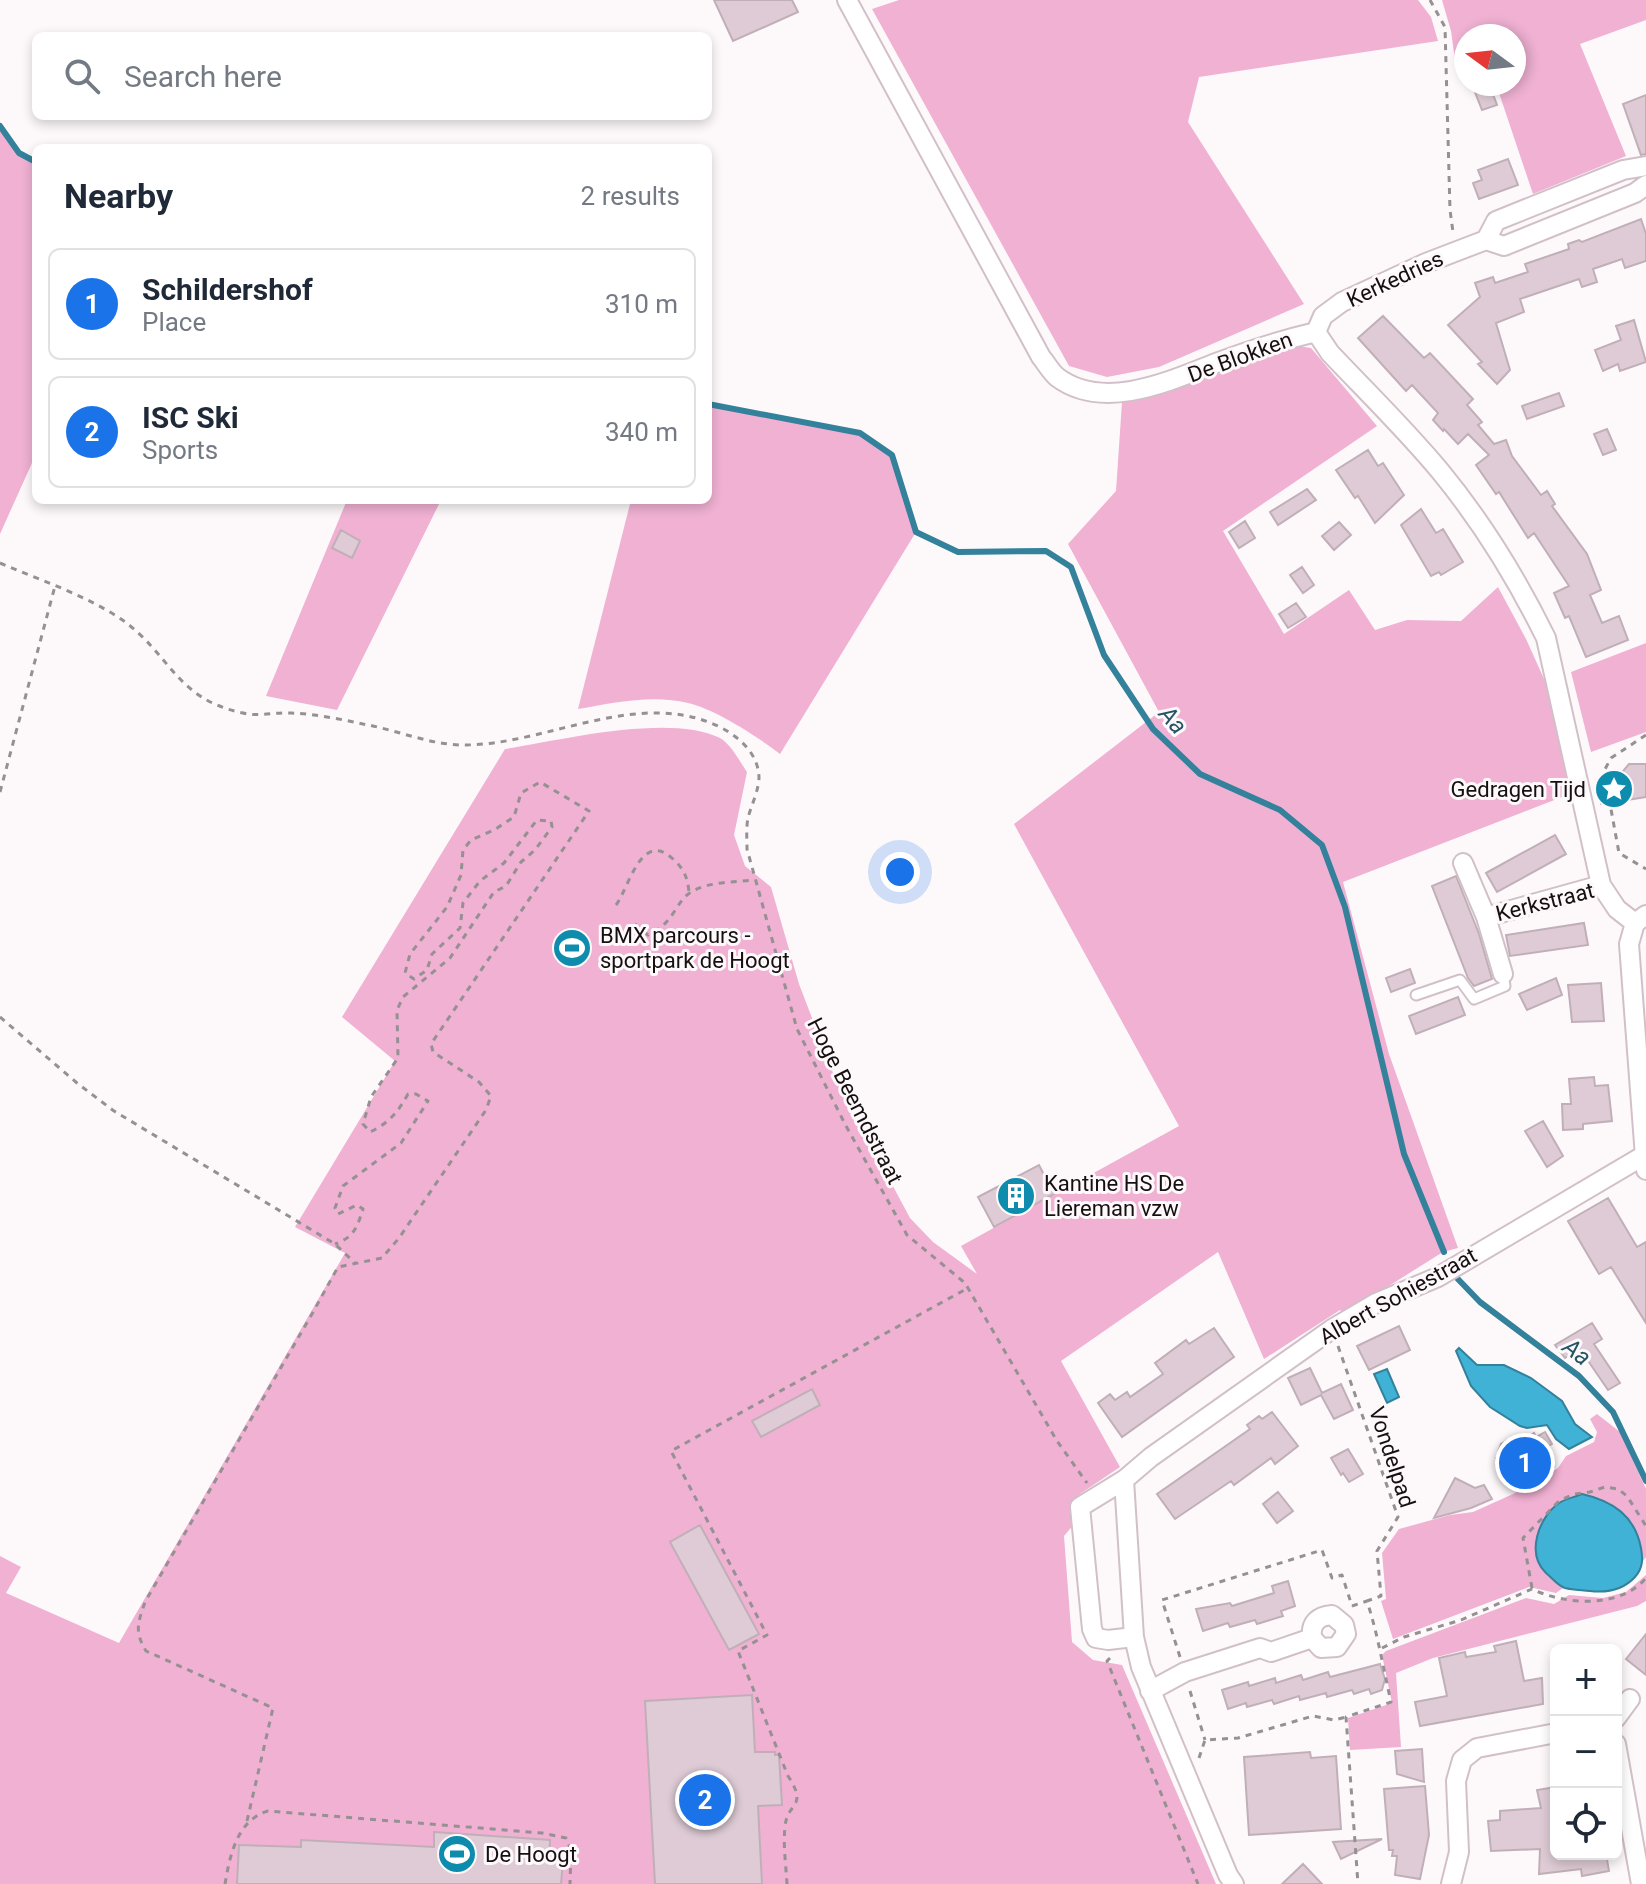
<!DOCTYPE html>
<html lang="en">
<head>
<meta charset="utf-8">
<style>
	body { margin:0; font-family:Roboto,sans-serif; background:#f2f2f3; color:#1f2937 }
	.controls { position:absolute; right:24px; bottom:24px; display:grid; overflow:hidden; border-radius:12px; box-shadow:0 4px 12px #0003 }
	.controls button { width:72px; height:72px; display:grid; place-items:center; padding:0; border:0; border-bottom:2px solid #e0e1e3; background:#fff; color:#1f2937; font:40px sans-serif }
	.compass { position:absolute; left:1454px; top:24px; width:72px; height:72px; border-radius:50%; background:#fff; box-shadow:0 4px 12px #0003; rotate:285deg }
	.you { position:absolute; left:900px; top:872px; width:28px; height:28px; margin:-20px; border:6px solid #fff; border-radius:50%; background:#1a73e8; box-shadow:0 0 0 12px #1a73e833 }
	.badge { display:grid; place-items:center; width:52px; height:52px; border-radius:50%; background:#1a73e8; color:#fff; font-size:26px; font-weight:700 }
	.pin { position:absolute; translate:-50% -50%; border:4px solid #fff; box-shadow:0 2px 8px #0006 }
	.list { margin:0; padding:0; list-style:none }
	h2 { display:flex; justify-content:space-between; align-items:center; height:104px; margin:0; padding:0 32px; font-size:34px }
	h2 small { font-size:26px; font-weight:400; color:#747a83 }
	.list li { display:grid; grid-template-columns:52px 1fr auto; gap:24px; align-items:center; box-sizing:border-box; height:112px; margin:0 16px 16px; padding:0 16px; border:2px solid #e0e1e3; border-radius:12px }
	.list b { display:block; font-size:30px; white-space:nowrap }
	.list p { margin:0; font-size:26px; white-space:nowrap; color:#747a83 }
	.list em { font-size:26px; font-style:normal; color:#747a83 }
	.icon { flex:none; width:44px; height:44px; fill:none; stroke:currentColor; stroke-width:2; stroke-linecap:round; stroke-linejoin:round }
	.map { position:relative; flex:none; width:1646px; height:1884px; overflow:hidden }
	.search { position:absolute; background:#fff; box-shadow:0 4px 12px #0003; left:32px; top:32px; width:680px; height:88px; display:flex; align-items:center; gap:20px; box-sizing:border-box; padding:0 28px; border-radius:12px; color:#747a83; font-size:30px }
	.panel { position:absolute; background:#fff; box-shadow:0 4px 12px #0003; left:32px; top:144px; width:680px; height:360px; border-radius:12px }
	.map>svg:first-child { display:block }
	.green { fill:#f0b1d3 }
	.water { fill:#40b2d6; stroke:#33819b; stroke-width:2 }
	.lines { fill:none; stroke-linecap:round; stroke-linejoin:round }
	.stream { stroke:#33819b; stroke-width:6 }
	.building { fill:#decbd5; stroke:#c1afb8; stroke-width:2 }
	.service-casing { stroke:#d2c0c9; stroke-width:13 }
	.minor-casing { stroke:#d2c0c9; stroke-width:22 }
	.path { stroke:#959193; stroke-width:3; stroke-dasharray:6 6; stroke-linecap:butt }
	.service { stroke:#fff; stroke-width:9 }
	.minor { stroke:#fff; stroke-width:18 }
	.labels { text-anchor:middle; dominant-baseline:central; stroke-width:6; stroke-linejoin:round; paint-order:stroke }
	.street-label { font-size:22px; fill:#150f12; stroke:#fdf9fb }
	.poi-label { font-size:22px; fill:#150f12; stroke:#fdf9fb; text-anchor:start }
	.water-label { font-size:24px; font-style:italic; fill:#255464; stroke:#fdf9fb }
</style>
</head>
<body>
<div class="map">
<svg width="1646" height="1884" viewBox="0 0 1646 1884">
	<rect width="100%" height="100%" fill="#fdf9fb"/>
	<path class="green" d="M899,0H1418L1431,17L1438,41L1199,77L1188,122L1304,304L1159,367L1107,377L1069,366L872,9Z
		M1442,0H1646V20L1580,44L1626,156L1533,194L1496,84H1514V36H1466V70L1457,74L1451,31Z
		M0,126L19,153L36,162V454L0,534Z
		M1298,346L1311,348L1377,426L1223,531L1284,634L1349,590L1375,630L1407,620L1461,621L1498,587L1526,639L1545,681L1570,794L1343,882L1389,1054L1458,1248L1443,1252L1344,1314L1340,1310L1264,1359L1218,1252L1061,1361L1120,1467L1080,1494L1075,1523L1064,1536L1072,1642L1093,1660L1122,1665L1216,1884H0V1556L21,1567L6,1593L119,1643L345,1253L295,1227L395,1061L342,1017L505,749C561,740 670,713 720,738C731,744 740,762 747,772L734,835L745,866L771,887L799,984L835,1078L910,1218L933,1242L977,1274L961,1246L1179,1126L1014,824L1159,712L1068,544L1116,491L1122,402L1198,381Z
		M708,404L860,433L892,455L916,532L780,754C758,737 715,709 688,703C652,694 613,703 578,709L631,500H708Z
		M347,500H441L337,710L266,696Z
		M1646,643V732L1591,752L1571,672Z
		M1597,1414L1620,1432L1646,1489V1557L1643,1561C1636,1522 1624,1503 1582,1494L1540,1567L1563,1588L1556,1593L1529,1587L1393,1639L1381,1601L1386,1599L1382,1553L1399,1529L1450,1515L1473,1512L1513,1494L1558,1468L1566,1456L1594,1442L1597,1432L1590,1419Z
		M1646,1575V1601L1637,1606L1433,1658L1396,1673L1401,1747L1350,1750L1348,1718L1392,1703L1382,1655L1386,1651L1526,1598L1554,1604L1569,1595L1603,1598L1626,1592Z"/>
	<path class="water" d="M1459,1348L1477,1365H1504L1531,1378L1562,1401L1575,1424L1592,1437L1569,1449L1556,1439L1547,1425L1527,1428L1520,1426L1490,1407L1471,1386L1456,1351Z
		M1387,1369L1399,1397L1387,1403L1374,1374Z
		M1582,1494C1613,1501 1635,1516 1641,1548C1643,1559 1643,1568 1635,1577C1623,1590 1607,1593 1590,1591C1582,1590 1573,1590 1565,1588C1558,1586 1552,1578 1546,1573C1526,1554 1538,1518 1559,1503C1565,1499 1575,1497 1582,1494Z"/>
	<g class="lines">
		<path class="stream" d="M0,126L19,153L36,162
			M708,404L860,433L892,455L916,532L958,552L1046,551L1071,567L1104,655L1153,729L1200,774L1280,810L1322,845L1345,907L1404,1154L1444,1252
			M1455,1276L1480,1302L1579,1376L1613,1412L1646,1481"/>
	</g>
	<path class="building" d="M714,0H792L798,12L733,41Z
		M1482,84H1489L1497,105L1482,110L1473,87Z
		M1646,95V154L1641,155L1623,104Z
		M1508,159L1518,185L1479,199L1473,183L1482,180L1478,170Z
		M1641,219L1646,234V261L1625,268L1622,259L1593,269L1597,282L1582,287L1579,279L1520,299L1524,312L1496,323L1510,370L1497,384L1478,364L1482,362L1448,325L1480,297L1475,283L1493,277L1495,283L1528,272L1525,264L1569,249L1568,244L1579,240L1582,242Z
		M1383,316L1424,358L1430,353L1473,399L1467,405L1482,422L1478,425L1494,444L1506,440L1512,456L1541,495L1547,491L1555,504L1552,506L1587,554L1601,590L1590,595L1602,623L1619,616L1628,640L1586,657L1569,616L1565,618L1554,593L1569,586L1534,533L1528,538L1499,492L1496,494L1476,465L1489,455L1468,434L1458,444L1444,429L1443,431L1433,420L1438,413L1412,385L1406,391L1358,338Z
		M1634,320L1646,362L1620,371L1618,364L1603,371L1595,350L1621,340L1616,326Z
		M1559,393L1564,406L1527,419L1522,406Z
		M1607,429L1616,450L1603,455L1594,434Z
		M1368,450L1378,466L1383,463L1404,495L1375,523L1358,496L1355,498L1336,470Z
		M1307,489L1316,500L1278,525L1270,512Z
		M1421,509L1436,533L1443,529L1463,562L1441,575L1439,572L1431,576L1401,525Z
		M1245,521L1255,538L1239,548L1229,532Z
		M1339,522L1351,535L1334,550L1322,536Z
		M341,530L360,541L352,558L332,548Z
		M1302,567L1314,585L1303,593L1290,575Z
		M1296,603L1306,617L1288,628L1279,614Z
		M1629,764H1646V797L1628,800L1623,795V771Z
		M1555,835L1566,854L1497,892L1486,873Z
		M1456,876L1479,934L1492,979L1474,986L1468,978L1432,886Z
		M1584,923L1588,945L1510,956L1506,935Z
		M1410,969L1415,983L1391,992L1386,978Z
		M1556,978L1562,995L1527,1010L1519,994Z
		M1601,983L1604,1021L1572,1022L1568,985Z
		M1458,997L1465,1015L1416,1034L1409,1016Z
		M1594,1077L1595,1086L1608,1085L1612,1121L1583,1124V1129L1563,1130L1562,1104H1571L1569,1079Z
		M1543,1121L1563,1156L1547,1167L1525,1131Z
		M1039,1165L1054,1194L994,1227L978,1197Z
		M1608,1198L1637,1247L1646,1242V1323L1611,1267L1599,1274L1568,1221Z
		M1592,1323L1602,1339L1594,1344L1620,1383L1608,1390L1580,1349L1565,1358L1555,1345Z
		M1399,1326L1410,1350L1369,1370L1357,1346Z
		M1214,1328L1234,1357L1122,1437L1098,1403L1110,1394L1115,1400L1127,1392L1130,1397L1163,1374L1155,1363L1186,1340L1189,1344Z
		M1310,1368L1322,1393L1341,1384L1353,1410L1334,1419L1321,1395L1301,1405L1288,1378Z
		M812,1389L820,1405L761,1437L752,1421Z
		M1272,1412L1298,1446L1275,1464L1271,1458L1234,1485L1231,1481L1175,1519L1157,1494L1250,1429L1247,1425L1259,1416L1262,1419Z
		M1545,1432L1552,1444L1544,1449L1554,1467L1527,1483L1526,1481L1512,1486L1496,1458L1501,1456L1498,1452L1501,1444L1510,1439L1520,1442L1534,1433L1536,1437Z
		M1348,1449L1363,1474L1349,1482L1343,1473L1341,1475L1331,1458Z
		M1455,1478L1475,1488L1484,1485L1492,1499L1471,1508L1434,1518Z
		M1278,1492L1293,1511L1277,1523L1263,1504Z
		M700,1525L759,1634L729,1650L670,1542Z
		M1288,1581L1295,1606L1281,1611L1283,1616L1257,1624L1255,1620L1230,1627L1228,1623L1203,1631L1196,1609L1230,1603L1232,1606L1274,1593L1272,1586Z
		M1646,1634V1675L1626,1659Z
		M1516,1641L1524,1681L1542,1678L1543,1704L1420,1726L1415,1702L1447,1696L1439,1658L1465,1652L1466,1657L1496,1652L1494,1646Z
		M1380,1664L1385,1679L1382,1690L1371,1694L1369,1689L1354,1694L1352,1690L1327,1697L1326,1693L1300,1700L1299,1696L1274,1704L1272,1700L1247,1707L1246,1703L1228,1709L1222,1690L1248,1682L1249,1686L1275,1678L1276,1683L1301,1675L1303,1680L1328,1672L1330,1677Z
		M752,1695L755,1752H775V1755H779L782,1805L758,1806L762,1884H655L645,1701Z
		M1422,1749L1424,1782L1397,1774L1395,1751Z
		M1310,1752L1311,1758L1336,1756L1341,1829L1249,1835L1244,1757Z
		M1425,1786L1429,1835L1420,1879L1395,1875L1397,1856H1392L1393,1850H1389L1384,1789Z
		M1556,1787V1854H1606L1609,1871L1582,1876L1581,1869L1539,1874L1540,1849L1491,1851L1488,1821L1500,1820V1811L1541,1808L1537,1790Z
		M434,1832L550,1840L549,1860L563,1861L561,1884H237L239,1845L301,1847V1840L434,1847Z
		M1382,1839L1341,1859L1333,1842Z
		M1303,1864L1322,1884H1282Z"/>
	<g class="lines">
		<defs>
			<path id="service" d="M1416,995L1460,980L1474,999L1505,986L1503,974"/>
			<path id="minor" d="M847,0L1041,357C1046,363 1051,372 1057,377C1103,412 1170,381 1216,363C1248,351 1282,340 1316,332
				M1486,240L1496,221L1623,170L1646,166
				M1316,332L1330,353C1367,392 1406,430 1440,471C1482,522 1517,579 1546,638L1601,885L1617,909L1635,923
				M1316,332L1323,316L1342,302L1426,263L1486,240L1504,246L1635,193L1646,185
				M1463,863L1486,917L1503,974
				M1646,915L1635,923L1629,944L1646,1170
				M1486,917L1601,885
				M1124,1480L1134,1637L1141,1667L1228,1875L1234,1884
				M1134,1637L1108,1640L1096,1638L1092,1629L1080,1507L1124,1480L1151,1457L1332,1329L1376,1303L1438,1277L1643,1156
				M1150,1691L1185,1672L1260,1648L1271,1652L1312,1638L1321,1648L1337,1647L1346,1634L1344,1625L1332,1615C1318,1616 1310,1623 1312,1638
				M1616,1718L1630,1699
				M1616,1744L1641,1884
				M1451,1884L1459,1852L1456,1781L1462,1760L1477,1748L1556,1733"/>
		</defs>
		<use href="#service" class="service-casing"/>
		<use href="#minor" class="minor-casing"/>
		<path class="path" d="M1430,0L1445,27L1450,210L1453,232
			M0,563C40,580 85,595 121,619C171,654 175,699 243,713C259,717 275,712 291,713C315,714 340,719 363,724C397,730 430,745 464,745C548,745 638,687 720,727C739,737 758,753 759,777C759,790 751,806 748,818C746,828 747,839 747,849L797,1029L846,1126L907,1235L965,1283L1057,1441L1087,1483
			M1646,735L1611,758L1604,771L1619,853L1646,869
			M0,792L55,586
			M1600,803H1610L1626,796
			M616,905C629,888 641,829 673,859C684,869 688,878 689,893
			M635,924L648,935C674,924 675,902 691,892C707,882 735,882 753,880
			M0,1017L77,1083L114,1111L335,1244L355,1263
			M1338,1346L1398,1517L1377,1551L1381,1596L1367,1601C1378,1635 1383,1667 1391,1702L1346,1717L1358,1884
			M1532,1588L1523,1538L1559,1501L1574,1494L1590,1492L1605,1487L1618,1489L1627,1496L1646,1526
			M1352,1606L1367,1601
			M1382,1648L1404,1637L1461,1620L1532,1589C1565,1605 1620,1609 1646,1578
			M1180,1657L1162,1600L1322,1550L1332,1578L1342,1575L1352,1606
			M1110,1658L1107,1661L1198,1884
			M1190,1691L1205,1740
			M1199,1758L1205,1740L1238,1738L1313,1716L1334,1720L1346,1717
			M247,1821L273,1708L146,1651C134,1631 138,1623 145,1602L312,1314L338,1267L382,1258L399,1238L486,1110L491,1096L479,1082L433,1052L431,1044L589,811L540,782L521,793L514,817L494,830L471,840L463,850L461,875L447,907L410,954L405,973L414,979L427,970L432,954L460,928L463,903L480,881L504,863L537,820L551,821L552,827L535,850L521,862L506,886L494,892L450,958L403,997L397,1010L398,1058L371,1097L363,1124L370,1132C389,1123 398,1112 408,1094H416L428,1101L401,1143L343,1186L335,1208L338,1214L357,1205L363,1209C357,1228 354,1237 335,1244
			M225,1884C230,1855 237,1820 268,1811L542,1833L566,1838L571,1850L570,1884
			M787,1884C786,1866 783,1845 785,1827C787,1801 809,1808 788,1776L738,1651L767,1635L671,1451L968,1288"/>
		<use href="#service" class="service"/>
		<use href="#minor" class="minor"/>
	</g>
	<defs>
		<symbol id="sight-disc" viewBox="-11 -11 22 22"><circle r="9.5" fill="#0d8cad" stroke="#fdf9fb"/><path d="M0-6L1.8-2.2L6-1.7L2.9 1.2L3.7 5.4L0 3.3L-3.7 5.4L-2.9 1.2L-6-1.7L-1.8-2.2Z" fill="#fff"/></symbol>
		<symbol id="stadium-disc" viewBox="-11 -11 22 22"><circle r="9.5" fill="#0d8cad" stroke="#fdf9fb"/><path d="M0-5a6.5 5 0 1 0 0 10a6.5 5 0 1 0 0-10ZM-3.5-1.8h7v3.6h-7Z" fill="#fff"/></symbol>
		<symbol id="building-disc" viewBox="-11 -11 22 22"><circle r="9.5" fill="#0d8cad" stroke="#fdf9fb"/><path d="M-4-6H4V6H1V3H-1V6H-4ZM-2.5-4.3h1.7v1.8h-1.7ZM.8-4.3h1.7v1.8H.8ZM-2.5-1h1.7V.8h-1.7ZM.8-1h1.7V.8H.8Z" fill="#fff"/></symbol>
	</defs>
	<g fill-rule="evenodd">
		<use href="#sight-disc" x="1592" y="767" width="44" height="44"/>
		<use href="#stadium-disc" x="550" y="926" width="44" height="44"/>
		<use href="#building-disc" x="994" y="1174" width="44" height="44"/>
		<use href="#stadium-disc" x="435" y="1832" width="44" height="44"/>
	</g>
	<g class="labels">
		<g class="street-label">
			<text transform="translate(1395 279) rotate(-25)">Kerkedries</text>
			<text transform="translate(1240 357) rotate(-20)">De Blokken</text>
			<text transform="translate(1545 902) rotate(-14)">Kerkstraat</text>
			<text transform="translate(855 1101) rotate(63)">Hoge Beemdstraat</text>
			<text transform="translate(1398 1296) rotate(-29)">Albert Sohiestraat</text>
			<text transform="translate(1392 1457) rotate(72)">Vondelpad</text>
		</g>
		<g class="poi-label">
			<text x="1586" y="789" text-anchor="end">Gedragen Tijd</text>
			<text x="600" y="935">BMX parcours -<tspan x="600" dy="25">sportpark de Hoogt</tspan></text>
			<text x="1044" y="1183">Kantine HS De<tspan x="1044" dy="25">Liereman vzw</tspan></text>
			<text x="485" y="1854">De Hoogt</text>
		</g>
		<g class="water-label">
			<text transform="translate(1173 720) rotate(49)">Aa</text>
			<text transform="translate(1577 1352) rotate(38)">Aa</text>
		</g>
	</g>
</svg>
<div class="controls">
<button>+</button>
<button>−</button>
<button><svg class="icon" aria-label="locate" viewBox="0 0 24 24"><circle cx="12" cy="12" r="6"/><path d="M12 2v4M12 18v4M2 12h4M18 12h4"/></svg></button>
</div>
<svg class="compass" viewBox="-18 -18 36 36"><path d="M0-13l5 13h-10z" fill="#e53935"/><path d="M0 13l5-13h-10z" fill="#747a83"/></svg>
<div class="you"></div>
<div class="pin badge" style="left:1525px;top:1463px">1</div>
<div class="pin badge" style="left:705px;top:1800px">2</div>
<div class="search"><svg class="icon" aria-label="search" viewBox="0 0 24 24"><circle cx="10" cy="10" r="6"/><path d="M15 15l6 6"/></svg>Search here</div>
<section class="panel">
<h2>Nearby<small>2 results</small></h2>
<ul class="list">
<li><span class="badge">1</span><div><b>Schildershof</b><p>Place</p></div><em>310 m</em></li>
<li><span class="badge">2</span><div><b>ISC Ski</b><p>Sports</p></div><em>340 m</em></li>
</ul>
</section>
</div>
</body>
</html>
